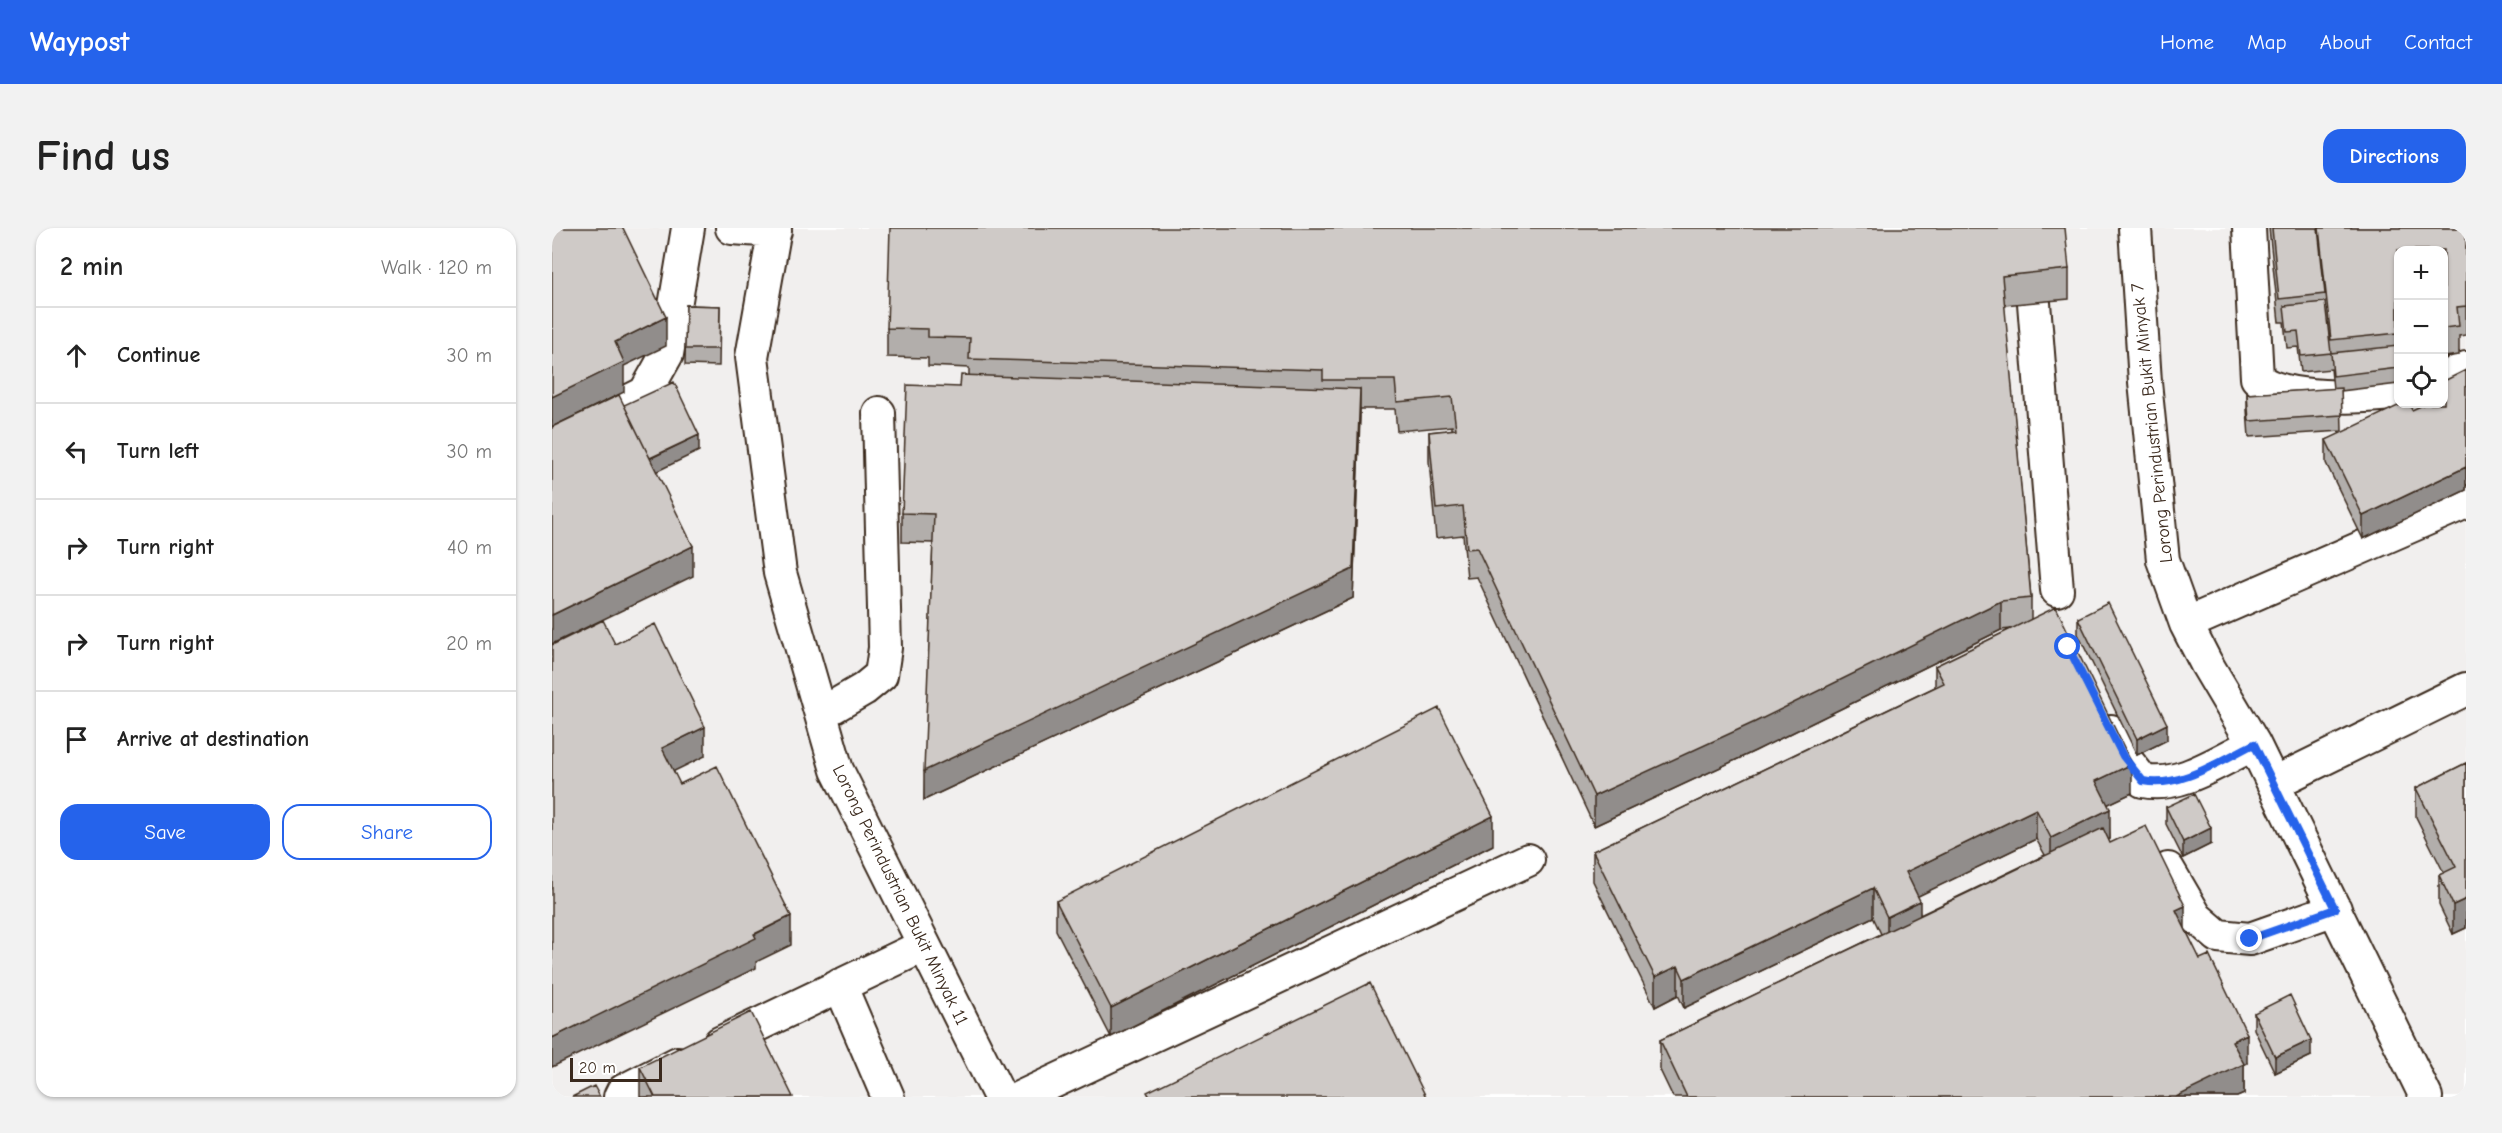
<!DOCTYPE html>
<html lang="en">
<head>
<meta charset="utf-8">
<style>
	body { margin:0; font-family:"Comic Neue",sans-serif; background:#f2f2f2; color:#222 }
	.controls { position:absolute; right:18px; top:18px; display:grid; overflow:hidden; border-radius:12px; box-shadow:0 2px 4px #0004 }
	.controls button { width:54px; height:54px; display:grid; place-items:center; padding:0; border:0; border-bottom:2px solid #e0e0e0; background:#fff; color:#222; font:30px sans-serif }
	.scale { position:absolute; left:18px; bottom:15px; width:92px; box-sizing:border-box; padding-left:6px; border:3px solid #3b2a1e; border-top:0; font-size:16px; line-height:21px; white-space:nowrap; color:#3b2a1e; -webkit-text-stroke:4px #fff; paint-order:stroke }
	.stop { position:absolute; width:18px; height:18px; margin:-14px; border:4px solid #2563eb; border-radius:50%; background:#fff }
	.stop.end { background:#2563eb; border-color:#fff; box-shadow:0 2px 6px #0008 }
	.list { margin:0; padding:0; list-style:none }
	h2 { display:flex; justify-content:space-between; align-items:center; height:78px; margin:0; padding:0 24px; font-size:26px }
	h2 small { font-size:20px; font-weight:400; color:#767676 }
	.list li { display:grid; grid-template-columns:39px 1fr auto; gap:18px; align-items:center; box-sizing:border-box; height:96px; padding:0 24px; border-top:2px solid #e0e0e0 }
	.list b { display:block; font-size:22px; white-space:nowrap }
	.list em { font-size:20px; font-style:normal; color:#767676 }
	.actions { display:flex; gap:12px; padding:18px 24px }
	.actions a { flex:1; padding:14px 0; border:2px solid #2563eb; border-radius:18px; text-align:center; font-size:21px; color:#2563eb }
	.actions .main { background:#2563eb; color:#fff }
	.icon { flex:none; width:33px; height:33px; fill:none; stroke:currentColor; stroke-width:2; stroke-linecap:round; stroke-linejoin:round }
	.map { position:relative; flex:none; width:1914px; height:869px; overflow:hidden; border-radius:18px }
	header { display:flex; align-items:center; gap:36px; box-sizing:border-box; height:84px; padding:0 30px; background:#2563eb; color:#fff }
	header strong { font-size:28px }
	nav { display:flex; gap:33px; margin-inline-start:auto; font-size:21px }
	.intro { display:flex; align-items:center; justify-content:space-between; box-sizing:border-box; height:144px; padding:0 36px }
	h1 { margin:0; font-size:42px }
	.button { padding:15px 27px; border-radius:18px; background:#2563eb; color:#fff; font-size:21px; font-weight:700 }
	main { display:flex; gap:36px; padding:0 36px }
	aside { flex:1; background:#fff; border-radius:18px; box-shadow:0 2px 4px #0004 }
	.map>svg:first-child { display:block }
	.built { fill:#f1efee; fill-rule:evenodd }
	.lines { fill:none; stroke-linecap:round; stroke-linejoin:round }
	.minor-casing { stroke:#3b2a1e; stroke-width:36 }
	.minor { stroke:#fff; stroke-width:32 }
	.wall { fill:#b2aeab; stroke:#3b2a1e; stroke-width:1.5; fill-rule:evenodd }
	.shaded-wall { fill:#918d8b; stroke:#3b2a1e; stroke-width:1.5 }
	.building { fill:#cfcac7; stroke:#3b2a1e; stroke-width:1.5 }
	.route { stroke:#2563eb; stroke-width:8 }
	.labels { text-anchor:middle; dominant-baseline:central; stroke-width:5; stroke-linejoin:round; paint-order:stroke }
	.street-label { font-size:18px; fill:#3b2a1e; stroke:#fff }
</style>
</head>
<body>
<header>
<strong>Waypost</strong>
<nav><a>Home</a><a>Map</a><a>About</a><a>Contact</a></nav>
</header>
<div class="intro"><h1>Find us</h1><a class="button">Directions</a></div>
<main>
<aside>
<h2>2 min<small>Walk · 120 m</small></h2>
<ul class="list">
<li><svg class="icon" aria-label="ahead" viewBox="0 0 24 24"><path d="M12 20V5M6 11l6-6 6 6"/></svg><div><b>Continue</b></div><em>30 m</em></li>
<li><svg class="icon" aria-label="left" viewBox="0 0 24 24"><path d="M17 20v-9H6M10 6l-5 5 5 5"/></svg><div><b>Turn left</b></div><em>30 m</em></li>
<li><svg class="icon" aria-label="right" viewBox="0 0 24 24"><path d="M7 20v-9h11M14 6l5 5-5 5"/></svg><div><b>Turn right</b></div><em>40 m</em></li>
<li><svg class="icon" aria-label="right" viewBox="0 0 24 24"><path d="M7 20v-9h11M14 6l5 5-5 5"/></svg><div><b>Turn right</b></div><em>20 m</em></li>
<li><svg class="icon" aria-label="arrive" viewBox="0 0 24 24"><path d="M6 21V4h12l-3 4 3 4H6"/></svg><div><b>Arrive at destination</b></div></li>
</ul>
<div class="actions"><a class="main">Save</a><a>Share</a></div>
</aside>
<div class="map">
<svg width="1914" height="869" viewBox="0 0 1914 869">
	<rect width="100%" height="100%" fill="#fff"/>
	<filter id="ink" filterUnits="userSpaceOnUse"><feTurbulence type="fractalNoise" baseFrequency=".0167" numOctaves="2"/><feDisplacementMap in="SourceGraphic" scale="12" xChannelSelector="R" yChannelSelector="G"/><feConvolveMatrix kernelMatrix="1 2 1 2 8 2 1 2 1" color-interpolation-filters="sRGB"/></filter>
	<g filter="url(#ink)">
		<path class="built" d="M0,0H1914V869H0ZM1846,22H1892V176H1846Z"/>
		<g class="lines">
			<defs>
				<path id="minor" d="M180,0L223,3
					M223,0L200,129L228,345L285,542L448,869
					M1583,0L1593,154L1611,332L1634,396L1654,435L1702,516L1874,869
					M1697,0L1705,150C1728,173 1813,170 1846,165
					M1482,75L1505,362
					M1892,150L1914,140
					M0,212L93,165L115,126L136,0
					M1634,396L1914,274
					M269,486L312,461L329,447L333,420L327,185
					M1559,503L1571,528L1591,553C1628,561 1668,532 1702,516
					M1722,555L1914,461
					M1616,641L1644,689L1666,708L1698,711L1783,681
					M288,757L336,869
					M168,815L371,718
					M68,869L71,863L126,835
					M469,869L976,632"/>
			</defs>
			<use href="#minor" class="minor-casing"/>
			<use href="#minor" class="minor"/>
		</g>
		<path class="wall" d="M1717,0H1914V107L1907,108V127L1892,129V22H1846V156L1789,163L1790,203L1697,209L1695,182V166L1781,161L1779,141L1749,144L1746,119L1735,120L1732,94H1727Z
			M1517,41V71L1452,77L1479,370V391L1580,565L1556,576L1558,611L1556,612L1558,615L1633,701L1695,835L1692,837V866L1685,869H1121L1108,842V812L1329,706L1321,689L1132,780L1126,767L1103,779L1041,653V623L1383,459V438L1459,401L1449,402L1203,523L1042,598L925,349L915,350L911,307L884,310L877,233V204L900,202V198L845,203L843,181H808L801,370L372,572L381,315L350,314V285L408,159L417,147V140L376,138V130L335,129V100ZM1484,611L1493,627L1368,687L1365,668Z
			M134,77L168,78L167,138L133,137Z
			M1914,142V262L1811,311L1774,235V212L1860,182L1892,176Z
			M1526,390L1615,512L1585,527L1526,406Z
			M1914,535V700L1901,706L1887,677V647L1892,645L1864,589V560Z
			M1614,579L1659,616L1631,630L1614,596Z
			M941,617L559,809L504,702V673Z
			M1702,785L1759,828L1723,845L1702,801Z
			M88,839L241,869H88Z"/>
		<path class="shaded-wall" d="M114,89V118L72,138V164L0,199V169L63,114Z
			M808,161V190L801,370L372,572V543Z
			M147,207V223L93,249V233Z
			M1914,239V262L1811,311V288Z
			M141,318V348L0,416V387Z
			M1449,373V402L1203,523L1042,598V568Z
			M1615,496V512L1585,527V511Z
			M153,499V528L110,549V520Z
			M1580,536V565L1544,582V553Z
			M1484,581V611L1354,674V644Z
			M1558,581V611L1499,639V610Z
			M941,588V617L559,809V780Z
			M1659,600V616L1631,630V614Z
			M1321,660V689L1132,780V751Z
			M1914,671V700L1901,706V677Z
			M1368,673V702L1335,718V689Z
			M1633,678V707L1624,682Z
			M239,688V717L204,734V740L0,839V810Z
			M1126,738V767L1103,779V749Z
			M1695,806V835L1692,837V866L1685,869H1624L1680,813Z
			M1759,812V828L1723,845V829Z"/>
		<path class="building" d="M0,0H71L114,89L63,114L72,134L0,169Z
			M338,0H1513L1517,41L1450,48L1479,370L1449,373L1203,494L1042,568L925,320L915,321L911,278L884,281L877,204L904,201L900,169L845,174L843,152H771V142L417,131L418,110L376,109V101L335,100Z
			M1720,0H1766L1773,66L1727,71Z
			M1767,0H1914V78L1905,79L1907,98L1892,100V22H1846V105L1779,112Z
			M1773,74L1779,125L1749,128L1746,103L1735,104L1732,78Z
			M134,77L168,78L167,121H133Z
			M1846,118V140L1781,148L1779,125Z
			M1914,142V239L1811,288L1774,212L1850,176H1857L1860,182L1873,176H1892V153Z
			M409,147L808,161L801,341L372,543L382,286L350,285L355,157L408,159Z
			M122,154L147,207L98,230L72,177Z
			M1789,160L1790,187L1697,193L1695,166Z
			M67,167L141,318L0,387V199Z
			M1556,375L1615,496L1585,511L1526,390Z
			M1504,379L1580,536L1544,553L1558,581L1499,610L1484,581L1354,644L1368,673L1335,689L1321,660L1132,751L1126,738L1103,749L1041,623L1392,455L1383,438Z
			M51,392L63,416L103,396L153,499L110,520L128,556L165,538L239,688L202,706L204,710L0,810V417Z
			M887,480L941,588L559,780L504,673Z
			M1914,535V671L1901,677L1887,647L1904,639L1864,560Z
			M1642,566L1659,600L1631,614L1614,579Z
			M1594,598L1633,678L1624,682L1648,731L1657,727L1695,806L1680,813L1692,836L1624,869H1135L1108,812L1551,600L1558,615Z
			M818,755L874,869H598L595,864Z
			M1738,767L1759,812L1723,829L1702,785Z
			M199,784L241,869H103L88,839Z
			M42,858L48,869H20Z"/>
	</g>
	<g class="lines" filter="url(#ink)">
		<path class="route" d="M1516,419L1571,528L1591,553C1628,561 1669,532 1702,516L1783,681L1698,711"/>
	</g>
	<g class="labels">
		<g class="street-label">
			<text transform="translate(1600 195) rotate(-96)">Lorong Perindustrian Bukit Minyak 7</text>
			<text transform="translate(348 667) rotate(64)">Lorong Perindustrian Bukit Minyak 11</text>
		</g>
	</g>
</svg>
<div class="controls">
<button>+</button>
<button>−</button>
<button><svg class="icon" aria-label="locate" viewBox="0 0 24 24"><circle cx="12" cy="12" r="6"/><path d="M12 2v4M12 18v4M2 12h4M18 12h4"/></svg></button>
</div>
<div class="scale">20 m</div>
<div class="stop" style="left:1516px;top:419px"></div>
<div class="stop end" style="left:1698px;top:711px"></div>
</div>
</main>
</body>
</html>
